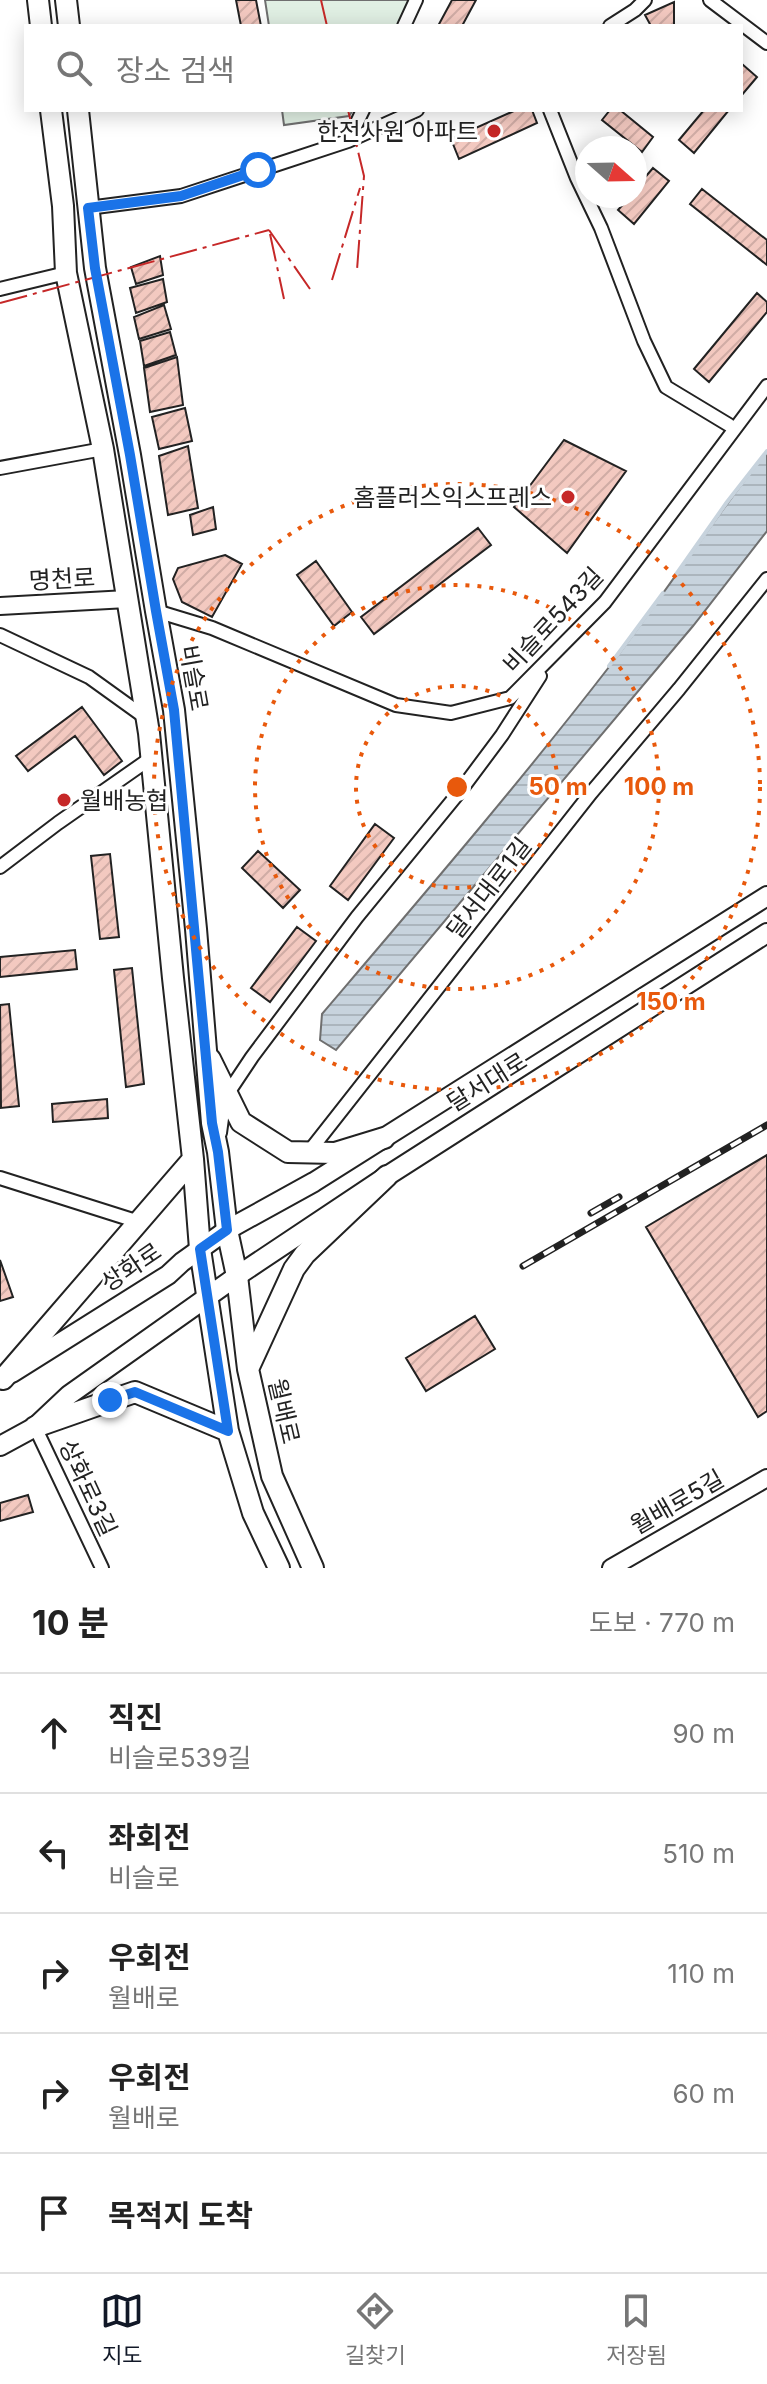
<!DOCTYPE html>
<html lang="ko">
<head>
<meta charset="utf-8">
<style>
	body { margin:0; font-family:Inter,"Noto Sans KR",sans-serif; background:#f2f2f2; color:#222 }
	.compass { position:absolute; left:575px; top:136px; width:72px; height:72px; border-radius:50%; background:#fff; box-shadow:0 4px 20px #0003; rotate:110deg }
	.stop { position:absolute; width:24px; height:24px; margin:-18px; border:6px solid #1a73e8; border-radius:50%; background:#fff }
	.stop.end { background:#1a73e8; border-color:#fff; box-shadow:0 2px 8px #0008 }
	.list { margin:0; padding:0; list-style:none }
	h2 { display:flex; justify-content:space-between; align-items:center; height:104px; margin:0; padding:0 32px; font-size:34px }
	h2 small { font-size:26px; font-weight:400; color:#767676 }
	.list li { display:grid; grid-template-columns:52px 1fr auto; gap:24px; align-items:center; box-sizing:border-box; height:120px; padding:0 32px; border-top:2px solid #e0e0e0 }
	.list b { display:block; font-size:30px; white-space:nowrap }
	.list p { margin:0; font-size:26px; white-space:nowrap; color:#767676 }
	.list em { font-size:26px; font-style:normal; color:#767676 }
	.icon { flex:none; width:44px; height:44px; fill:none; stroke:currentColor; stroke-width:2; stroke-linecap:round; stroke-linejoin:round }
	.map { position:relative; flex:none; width:767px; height:1568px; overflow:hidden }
	.search { position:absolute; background:#fff; box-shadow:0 4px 20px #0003; left:24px; right:24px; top:24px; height:88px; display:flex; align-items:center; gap:20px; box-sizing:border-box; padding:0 28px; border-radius:0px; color:#767676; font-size:30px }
	.sheet { height:704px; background:#fff }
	nav { display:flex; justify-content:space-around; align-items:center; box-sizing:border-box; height:112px; border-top:2px solid #e0e0e0; background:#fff; font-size:22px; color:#767676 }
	nav a { display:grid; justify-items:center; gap:4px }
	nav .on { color:#111827 }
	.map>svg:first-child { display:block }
	.green { fill:#e0efe3; stroke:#6f6f6f; stroke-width:2 }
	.water { fill:url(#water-rules); stroke:#6f6f6f; stroke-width:2 }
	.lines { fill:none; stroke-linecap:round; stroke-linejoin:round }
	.stream { stroke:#c7d3dd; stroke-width:4 }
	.building { fill:url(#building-hatch); stroke:#222; stroke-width:2 }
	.minor-casing { stroke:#222; stroke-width:16 }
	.tertiary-casing { stroke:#222; stroke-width:20 }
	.secondary-casing { stroke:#222; stroke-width:22 }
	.primary-casing { stroke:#222; stroke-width:24 }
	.minor { stroke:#fff; stroke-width:12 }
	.tertiary { stroke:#fff; stroke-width:16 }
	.secondary { stroke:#fff; stroke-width:18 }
	.primary { stroke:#fff; stroke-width:20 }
	.rail-casing { stroke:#222; stroke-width:7 }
	.rail { stroke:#fff; stroke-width:4; stroke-dasharray:12; stroke-linecap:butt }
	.power { stroke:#c62828; stroke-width:2; stroke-dasharray:28 6 4 6; stroke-linecap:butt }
	.route { stroke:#1a73e8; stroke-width:10 }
	.ring { fill:none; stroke:#e8590c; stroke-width:4; stroke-dasharray:4 8 }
	.poi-dot { fill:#c62828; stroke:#fff; stroke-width:3 }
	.labels { text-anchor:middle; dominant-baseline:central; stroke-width:6; stroke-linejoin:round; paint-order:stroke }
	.poi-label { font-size:24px; fill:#222; stroke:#fff; text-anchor:end }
	.street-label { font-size:24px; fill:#222; stroke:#fff }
	.centre { fill:#e8590c; stroke:#fff; stroke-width:4 }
	.ring-label { font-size:24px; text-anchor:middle; font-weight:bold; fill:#e8590c; stroke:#fff; stroke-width:6; stroke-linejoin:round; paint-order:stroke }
</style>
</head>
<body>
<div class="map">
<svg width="767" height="1568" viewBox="0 0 767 1568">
	<defs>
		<pattern id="water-rules" width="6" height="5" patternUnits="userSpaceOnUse" patternTransform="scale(2)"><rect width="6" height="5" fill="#c7d3dd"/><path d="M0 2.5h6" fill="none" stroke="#abb5bd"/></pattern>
		<pattern id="building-hatch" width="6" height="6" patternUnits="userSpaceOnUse" patternTransform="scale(2)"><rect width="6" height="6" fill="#f3c9c0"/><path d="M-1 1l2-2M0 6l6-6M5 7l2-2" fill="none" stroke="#d0aca5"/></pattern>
	</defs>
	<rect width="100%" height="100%" fill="#fff"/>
	<path class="green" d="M265,0H414L400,26H269Z
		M282,110H353L349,116L284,125Z"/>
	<path class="water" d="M767,451V531L693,626L336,1050L320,1040L322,1014C419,900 517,786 609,667C663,596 712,521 767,451Z"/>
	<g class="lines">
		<path class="stream" d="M675,576L727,502L767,451
			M609,666L663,593"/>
	</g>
	<path class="building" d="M236,0H256L261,26H241Z
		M452,0H476L462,26H438Z
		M674,2V25L651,26L645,15Z
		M742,64L757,77L741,96V65Z
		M516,110H532L537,123L459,159L451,139Z
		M610,110H620L653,137L642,152L602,120Z
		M704,110H729L694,153L679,140Z
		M653,168L669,181L634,224L618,210L630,196H635V189Z
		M702,189L767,240V265L690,204Z
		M160,256L163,275L136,284L131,267Z
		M163,279L167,302L136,313L130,288Z
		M757,293L767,302V312L709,382L694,369Z
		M164,305L171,329L139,339L134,317Z
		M170,332L176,355L144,366L140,341Z
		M177,357L183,405L150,412L144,368Z
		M185,408L192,441L159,449L152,417Z
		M564,440L626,471L567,553L514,507Z
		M188,446L198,508L168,515L159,456Z
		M213,507L216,529L193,535L190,515Z
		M478,528L491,545L374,634L361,617Z
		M225,555L242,564L212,617L182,602L173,579L178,568Z
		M316,561L352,612L334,626L297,575Z
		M82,707L122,761L104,775L75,736L28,771L16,756Z
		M375,824L394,838L348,900L330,886Z
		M258,851L300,890L283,908L242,868Z
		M110,854L119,937L100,939L91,856Z
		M297,927L316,941L270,1002L251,988Z
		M75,950L77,969L0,977V957Z
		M132,968L144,1084L126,1087L114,970Z
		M9,1004L19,1106L1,1108L0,1005Z
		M107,1099L108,1118L53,1122L52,1104Z
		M767,1155V1411L758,1417L646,1227Z
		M0,1260L13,1297L0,1301Z
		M475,1316L495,1349L426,1391L406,1358Z
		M28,1495L33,1512L0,1521V1503Z"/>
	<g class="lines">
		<defs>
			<path id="minor" d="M710,0L767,43
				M404,26L416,0
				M610,26L635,10L645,0
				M550,110L577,178L601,228L644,341L666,387L729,425
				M348,141L363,110
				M88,208L181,196L348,141L417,110
				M0,289L66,273
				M0,468L103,449
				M156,611L212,628L396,705L451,713L510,698L605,602L767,386
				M0,635L89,677L146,718
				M0,867L58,823L151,758
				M220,1133L224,1104L228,1093L252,1057L357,917L461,790L502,735L540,676
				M308,1153L591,793L679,689L767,579
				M0,1178L139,1222
				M35,1427L102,1568"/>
			<path id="tertiary" d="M0,606L127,599
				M611,1568L767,1478"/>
			<path id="secondary" d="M12,1373L168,1275L182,1262L227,1230L314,1182L767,896
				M0,1446L35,1427L69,1395L237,1276L387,1176L767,933"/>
			<path id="primary" d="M38,0L41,26
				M66,0L69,26
				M51,110L63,206L66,273L103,449L149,733L173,978L193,1159L200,1249L228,1431L253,1513L279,1568
				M78,110L95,268L130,455L156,611L174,710L196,929L212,1123L218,1152L227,1230L237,1276L248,1369L272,1476L313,1568
				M210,1059L241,1122L288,1152L335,1153L384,1138
				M248,1369L294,1269L305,1254L387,1176
				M3,1379L193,1159
				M35,1427L135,1392L228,1431"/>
		</defs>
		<use href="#minor" class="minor-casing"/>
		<use href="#tertiary" class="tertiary-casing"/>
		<use href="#secondary" class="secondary-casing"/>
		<use href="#primary" class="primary-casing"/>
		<use href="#minor" class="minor"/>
		<use href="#tertiary" class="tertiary"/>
		<use href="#secondary" class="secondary"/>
		<use href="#primary" class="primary"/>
		<defs>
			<path id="rail" d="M591,1213L619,1197
				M523,1266L767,1125"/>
		</defs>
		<use href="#rail" class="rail-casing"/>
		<use href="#rail" class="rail"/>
		<path class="power" d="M321,0L327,26
			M348,110L364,176L357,270
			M269,230L310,289
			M270,234L284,299
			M332,280L360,188
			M0,303L269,230"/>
	</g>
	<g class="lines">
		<path class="route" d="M110,1400L135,1392L228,1431L200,1249L227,1230L218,1152L212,1123L174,710L156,611L130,455L95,268L88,208L181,196L258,170"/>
	</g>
	<g class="ring">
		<circle cx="457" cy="787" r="101"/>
		<circle cx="457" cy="787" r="202"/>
		<circle cx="457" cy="787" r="303"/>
	</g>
	<g class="poi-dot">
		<circle cx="494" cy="131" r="8"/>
		<circle cx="568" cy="497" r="8"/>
		<circle cx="64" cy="800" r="8"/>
	</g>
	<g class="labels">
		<g class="poi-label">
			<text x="478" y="131">한전사원 아파트</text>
			<text x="552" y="497">홈플러스익스프레스</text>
			<text x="80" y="800" text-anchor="start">월배농협</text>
		</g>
		<g class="street-label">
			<text transform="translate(62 579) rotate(-3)">명천로</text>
			<text transform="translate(553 620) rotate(-47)">비슬로543길</text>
			<text transform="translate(194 678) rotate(80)">비슬로</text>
			<text transform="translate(489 888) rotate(-52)">달서대로1길</text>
			<text transform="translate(487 1082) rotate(-32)">달서대로</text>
			<text transform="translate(131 1267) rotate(-34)">상화로</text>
			<text transform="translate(284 1411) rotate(77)">월배로</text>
			<text transform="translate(88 1488) rotate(65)">상화로3길</text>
			<text transform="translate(677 1502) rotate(-30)">월배로5길</text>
		</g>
	</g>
	<circle cx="457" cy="787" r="12" class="centre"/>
	<g class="ring-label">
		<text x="558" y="795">50 m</text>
		<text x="659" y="795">100 m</text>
		<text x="671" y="1010">150 m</text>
	</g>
</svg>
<svg class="compass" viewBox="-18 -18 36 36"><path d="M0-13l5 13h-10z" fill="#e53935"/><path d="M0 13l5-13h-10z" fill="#767676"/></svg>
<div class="stop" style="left:258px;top:170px"></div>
<div class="stop end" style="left:110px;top:1400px"></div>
<div class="search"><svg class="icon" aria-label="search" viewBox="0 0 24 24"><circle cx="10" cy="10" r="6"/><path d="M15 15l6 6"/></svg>장소 검색</div>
</div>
<section class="sheet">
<h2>10 분<small>도보 · 770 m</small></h2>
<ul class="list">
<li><svg class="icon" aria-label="ahead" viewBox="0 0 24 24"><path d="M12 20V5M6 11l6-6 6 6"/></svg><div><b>직진</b><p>비슬로539길</p></div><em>90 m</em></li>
<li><svg class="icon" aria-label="left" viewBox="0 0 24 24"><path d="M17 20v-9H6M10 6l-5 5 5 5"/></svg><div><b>좌회전</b><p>비슬로</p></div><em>510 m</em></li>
<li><svg class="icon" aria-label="right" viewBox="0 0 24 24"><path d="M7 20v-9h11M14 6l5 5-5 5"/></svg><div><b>우회전</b><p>월배로</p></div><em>110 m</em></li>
<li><svg class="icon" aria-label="right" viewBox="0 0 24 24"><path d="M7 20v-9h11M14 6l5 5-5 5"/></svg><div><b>우회전</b><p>월배로</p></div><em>60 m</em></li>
<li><svg class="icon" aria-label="arrive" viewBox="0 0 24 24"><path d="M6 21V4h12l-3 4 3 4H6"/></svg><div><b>목적지 도착</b></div></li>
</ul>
</section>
<nav>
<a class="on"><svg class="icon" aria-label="map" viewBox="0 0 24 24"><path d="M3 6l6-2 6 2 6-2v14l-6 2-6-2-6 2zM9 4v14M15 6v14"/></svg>지도</a>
<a><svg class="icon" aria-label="directions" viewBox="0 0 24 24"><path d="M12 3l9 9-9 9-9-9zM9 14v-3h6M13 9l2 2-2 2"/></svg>길찾기</a>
<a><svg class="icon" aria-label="saved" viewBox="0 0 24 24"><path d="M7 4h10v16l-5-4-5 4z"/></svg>저장됨</a>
</nav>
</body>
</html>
